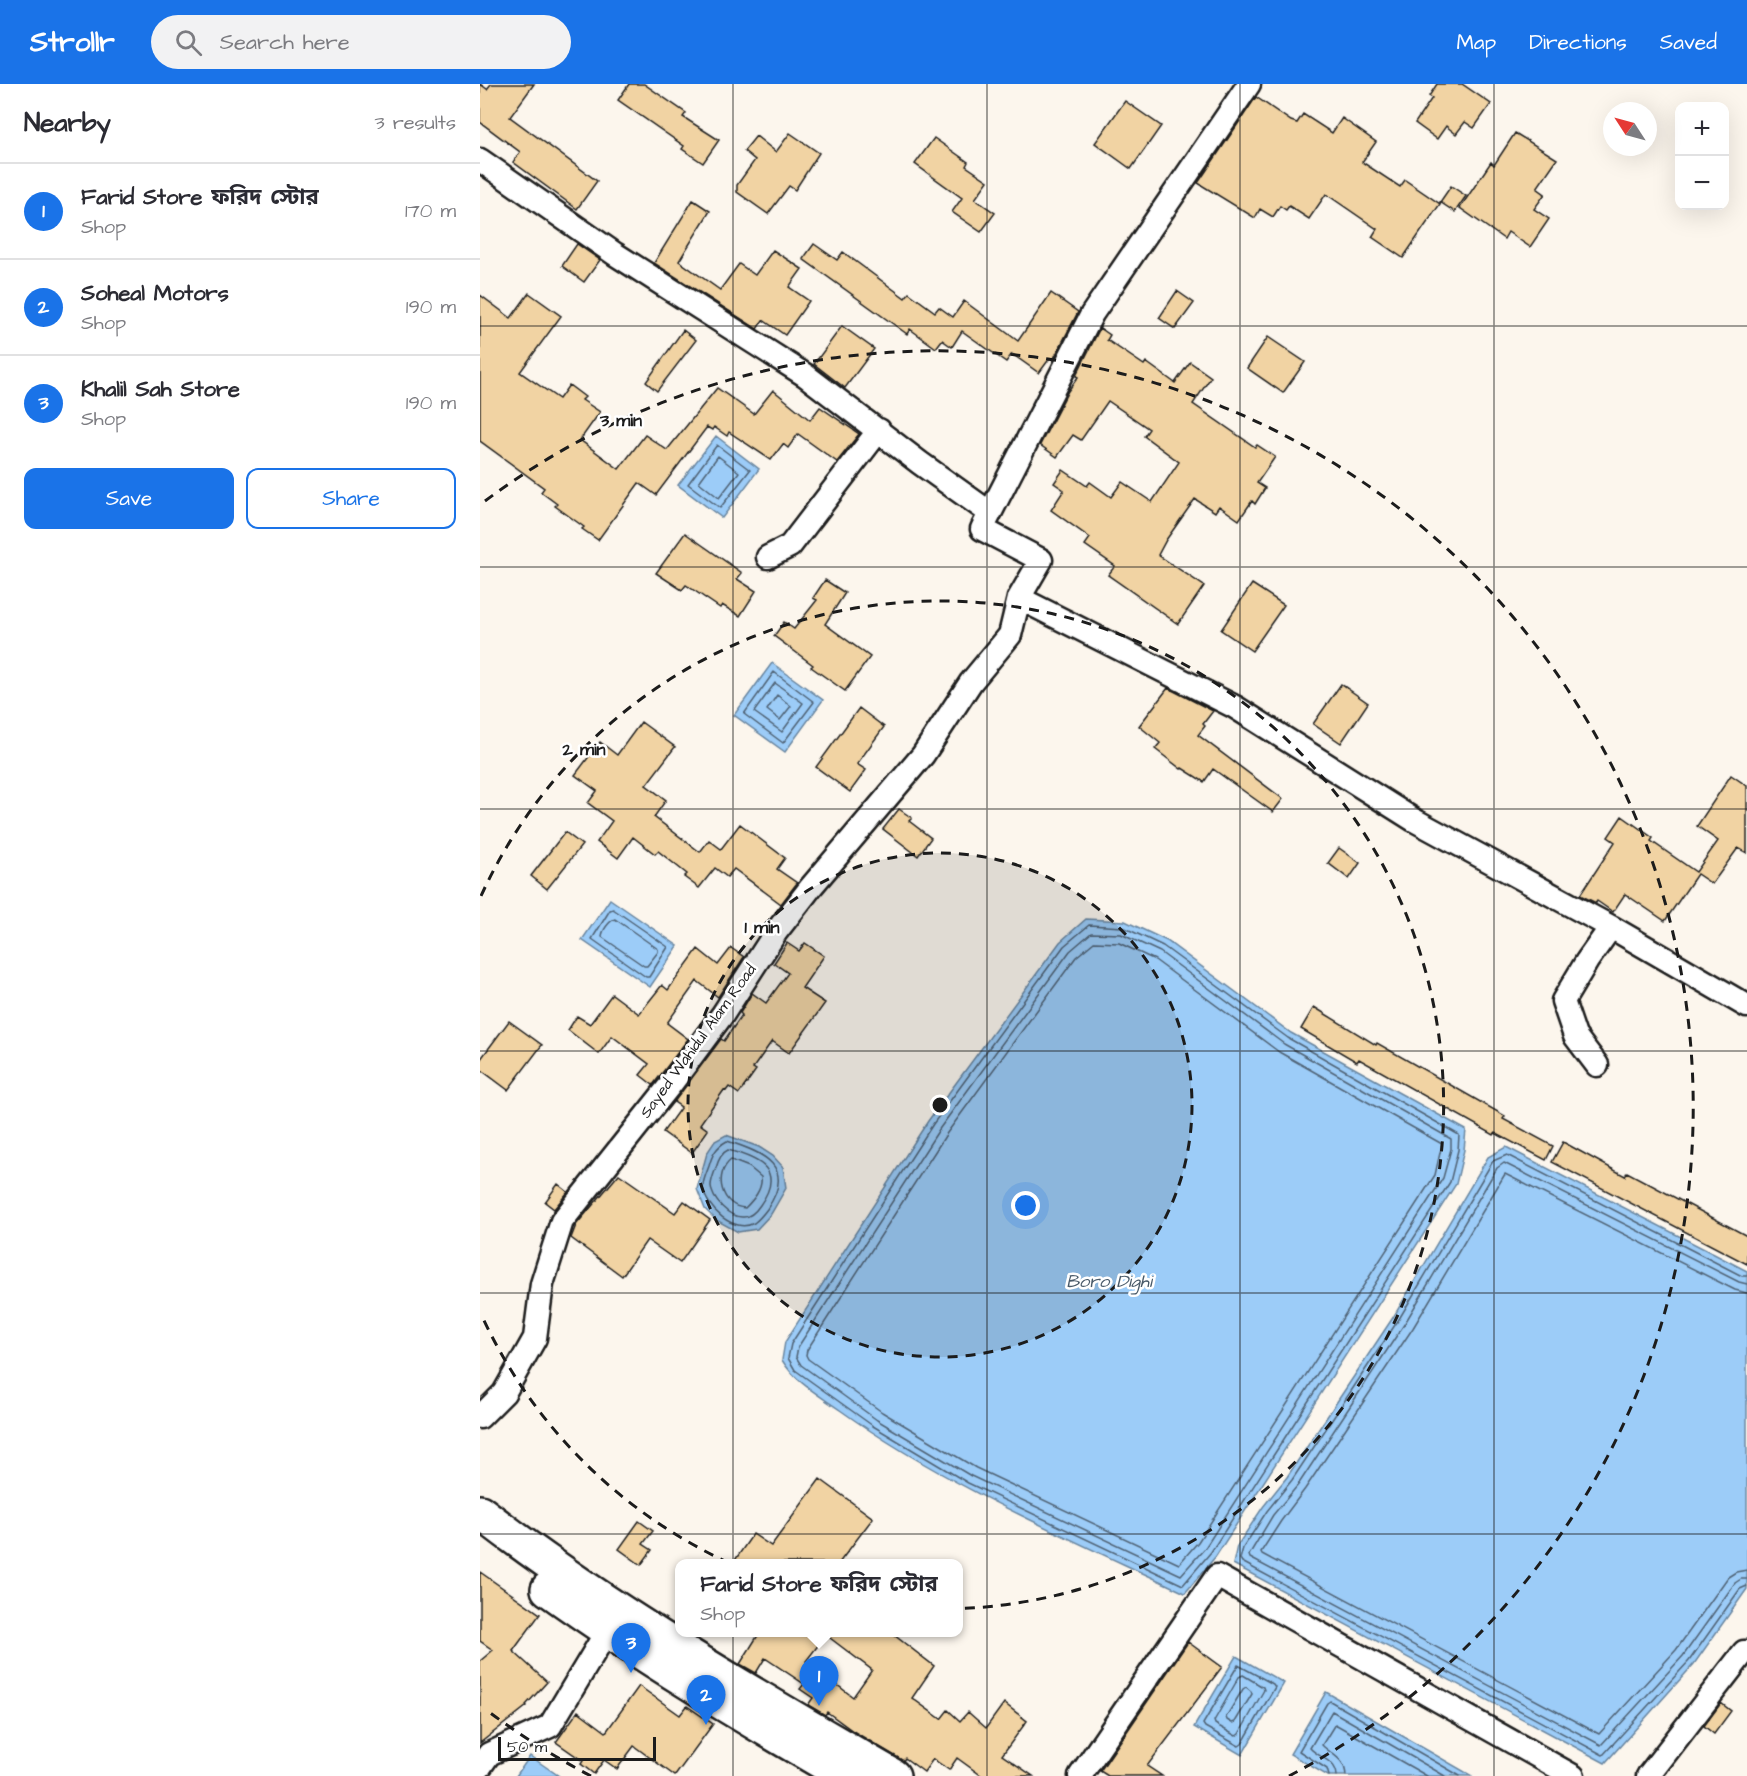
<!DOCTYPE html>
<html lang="en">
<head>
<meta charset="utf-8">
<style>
	body { margin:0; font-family:"Architects Daughter","Noto Sans Bengali",sans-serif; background:#f2f2f3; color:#2b2b33 }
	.controls { position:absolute; right:18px; top:18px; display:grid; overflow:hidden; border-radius:12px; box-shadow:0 6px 24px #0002 }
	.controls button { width:54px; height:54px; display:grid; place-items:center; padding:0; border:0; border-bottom:2px solid #e1e1e2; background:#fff; color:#2b2b33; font:30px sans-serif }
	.compass { position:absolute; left:1123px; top:18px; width:54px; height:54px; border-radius:50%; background:#fff; box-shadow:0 6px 24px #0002; rotate:306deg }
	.scale { position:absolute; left:18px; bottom:15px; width:158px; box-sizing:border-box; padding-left:6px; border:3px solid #1c1c1c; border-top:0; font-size:16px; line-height:21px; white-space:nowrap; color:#1c1c1c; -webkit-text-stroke:4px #fff; paint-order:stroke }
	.you { position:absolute; left:546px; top:1122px; width:21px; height:21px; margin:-15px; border:4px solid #fff; border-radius:50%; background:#1a73e8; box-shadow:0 0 0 9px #1a73e833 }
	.badge { display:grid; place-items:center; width:39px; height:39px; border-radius:50%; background:#1a73e8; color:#fff; font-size:20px; font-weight:700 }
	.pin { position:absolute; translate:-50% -50px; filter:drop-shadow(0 2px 3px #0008) }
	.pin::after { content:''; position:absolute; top:32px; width:21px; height:18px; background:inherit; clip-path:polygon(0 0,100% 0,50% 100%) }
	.popup { position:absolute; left:195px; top:1475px; width:288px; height:78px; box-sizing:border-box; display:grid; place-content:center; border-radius:12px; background:#fff; filter:drop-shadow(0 2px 4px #0005); font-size:20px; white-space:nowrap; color:#7c7c81 }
	.popup b { font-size:22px; color:#2b2b33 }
	.popup::after { content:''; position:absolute; left:50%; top:100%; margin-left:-12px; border:12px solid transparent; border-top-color:#fff }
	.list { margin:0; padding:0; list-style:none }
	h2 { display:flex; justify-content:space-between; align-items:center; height:78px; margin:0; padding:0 24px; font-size:26px }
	h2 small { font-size:20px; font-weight:400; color:#7c7c81 }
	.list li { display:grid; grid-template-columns:39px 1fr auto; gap:18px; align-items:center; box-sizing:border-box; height:96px; padding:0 24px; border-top:2px solid #e1e1e2 }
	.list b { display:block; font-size:22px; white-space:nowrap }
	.list p { margin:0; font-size:20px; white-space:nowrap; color:#7c7c81 }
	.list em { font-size:20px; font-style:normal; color:#7c7c81 }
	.actions { display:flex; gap:12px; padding:18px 24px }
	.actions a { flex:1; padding:14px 0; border:2px solid #1a73e8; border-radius:12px; text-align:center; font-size:21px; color:#1a73e8 }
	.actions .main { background:#1a73e8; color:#fff }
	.icon { flex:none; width:33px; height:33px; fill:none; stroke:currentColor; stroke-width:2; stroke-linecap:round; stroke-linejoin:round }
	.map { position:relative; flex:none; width:1267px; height:1692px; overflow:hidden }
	header { display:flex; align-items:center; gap:36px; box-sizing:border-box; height:84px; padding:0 30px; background:#1a73e8; color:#fff }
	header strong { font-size:28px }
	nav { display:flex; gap:33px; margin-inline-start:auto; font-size:21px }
	.search { width:420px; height:54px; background:#f2f2f3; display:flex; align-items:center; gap:15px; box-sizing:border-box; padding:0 21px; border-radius:33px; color:#7c7c81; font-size:22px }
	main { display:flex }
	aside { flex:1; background:#fff }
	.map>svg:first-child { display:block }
	.water { fill:#9cccf8; stroke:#6986a0; stroke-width:1.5 }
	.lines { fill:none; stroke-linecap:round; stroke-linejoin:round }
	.shore { stroke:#4f6274; stroke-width:1.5 }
	.building { fill:#f1d3a3; stroke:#1c1c1c; stroke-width:1.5; fill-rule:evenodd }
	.street-casing { stroke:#1c1c1c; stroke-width:27 }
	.highway-casing { stroke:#1c1c1c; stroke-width:38 }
	.street { stroke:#fff; stroke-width:22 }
	.highway { stroke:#fff; stroke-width:33 }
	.grid { fill:none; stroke:#1c1c1c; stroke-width:1.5; stroke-opacity:0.55 }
	.ring { fill:none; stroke:#1c1c1c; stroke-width:3; stroke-dasharray:10 8 }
	.labels { text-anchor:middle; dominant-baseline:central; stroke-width:5; stroke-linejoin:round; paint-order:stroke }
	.street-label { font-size:16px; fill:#1c1c1c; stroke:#fff }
	.water-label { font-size:18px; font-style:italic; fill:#495a69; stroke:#fff }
	.centre { fill:#1c1c1c; stroke:#fff; stroke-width:3 }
	.ring-label { font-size:18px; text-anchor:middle; font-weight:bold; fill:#1c1c1c; stroke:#fff; stroke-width:5; stroke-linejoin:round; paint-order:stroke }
</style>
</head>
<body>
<header>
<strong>Strollr</strong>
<div class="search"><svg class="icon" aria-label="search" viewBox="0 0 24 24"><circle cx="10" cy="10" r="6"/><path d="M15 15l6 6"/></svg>Search here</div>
<nav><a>Map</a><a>Directions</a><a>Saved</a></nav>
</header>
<main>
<aside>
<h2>Nearby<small>3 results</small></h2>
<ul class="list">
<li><span class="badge">1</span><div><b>Farid Store ফরিদ স্টোর</b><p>Shop</p></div><em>170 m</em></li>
<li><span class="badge">2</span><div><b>Soheal Motors</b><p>Shop</p></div><em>190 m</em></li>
<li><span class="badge">3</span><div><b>Khalil Sah Store</b><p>Shop</p></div><em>190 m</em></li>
</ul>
<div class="actions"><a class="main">Save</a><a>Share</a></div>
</aside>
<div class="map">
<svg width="1267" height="1692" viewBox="0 0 1267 1692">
	<rect width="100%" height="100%" fill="#fcf6ed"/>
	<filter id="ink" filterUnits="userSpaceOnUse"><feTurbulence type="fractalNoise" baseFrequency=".0167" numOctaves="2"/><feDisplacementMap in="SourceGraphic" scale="12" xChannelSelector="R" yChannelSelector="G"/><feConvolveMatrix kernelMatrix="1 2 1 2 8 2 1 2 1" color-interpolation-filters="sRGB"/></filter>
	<g filter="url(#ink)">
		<path class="water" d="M236,352L279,385L242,434L198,401Z
			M292,579L343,616L305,668L254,631Z
			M130,815L198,862L170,903L102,856Z
			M606,835L645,837L687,857L811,949L986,1046L984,1066L976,1100L736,1472L705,1509C587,1453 466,1402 360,1326C339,1311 315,1298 302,1276L305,1258L448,1037L580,858Z
			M246,1051L279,1063L293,1072L303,1083L306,1104L291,1130L277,1145L258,1148L236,1136L225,1125L217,1105L227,1069L235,1057Z
			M1026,1063L1267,1187V1505L1214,1580L1125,1679L753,1480L757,1462L783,1423L807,1393L914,1232L1008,1073Z
			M756,1572L804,1599L762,1671L714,1643Z
			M846,1608L992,1692H848L810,1670Z
			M50,1672L79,1692H36Z"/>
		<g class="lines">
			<path class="shore" d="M237,361L270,386L240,424L208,400Z
				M238,372L259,388L239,414L219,398Z
				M294,588L334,618L303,659L264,630Z
				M295,599L323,619L302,648L274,628Z
				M297,611L311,622L300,636L287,626Z
				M133,825L188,863L169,893H166L112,855L130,826Z
				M135,835L178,865V868L167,882H164L122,853C122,847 129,837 135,835Z
				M609,841L643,843L683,862L808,954L979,1051L978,1066L970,1098L731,1468L703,1501L488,1399L393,1342L315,1286L308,1274L311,1260L453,1040L584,862Z
				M611,849L641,850L680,868L804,960L971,1055V1065L963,1094L725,1464L701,1491L491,1392L397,1336L321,1281L316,1273L318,1263L460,1044L590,867Z
				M614,858L639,859L675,876L799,968L962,1060L955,1091L718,1458L699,1480L496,1384L402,1328L328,1275L326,1271L327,1266L467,1049L596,873Z
				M247,1057C285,1069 316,1083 287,1125C284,1129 278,1136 274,1139C254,1150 226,1124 223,1104C222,1098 227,1088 229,1082C232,1071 236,1063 247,1057Z
				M248,1066C280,1075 305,1086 280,1121C276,1127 270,1134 262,1133C249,1133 232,1116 231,1102C231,1097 234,1089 236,1084C238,1077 241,1069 248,1066Z
				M251,1076L269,1083L281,1093C283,1105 273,1116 265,1124C241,1123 233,1090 251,1076Z
				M1267,1192H1262L1027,1071L1013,1077L919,1235L812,1396L787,1427L763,1464L760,1475L762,1478L1123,1671L1209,1577L1260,1505L1267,1502
				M1267,1200L1259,1198L1024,1079L1017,1084L925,1239L818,1401L793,1431L769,1471L770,1474L1121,1661L1203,1572L1255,1499L1261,1495H1267
				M1267,1209L1255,1206L1025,1090L933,1244L825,1405L801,1437L781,1468L782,1470L1119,1650L1196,1566L1248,1493L1256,1488L1267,1486
				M758,1581L793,1600L795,1603L762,1660L759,1662L725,1643L723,1640Z
				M763,1591L783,1603L784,1606L759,1650L756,1652L735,1640L734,1637L759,1593Z
				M766,1603L771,1607L772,1610L755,1638L752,1639L747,1636L746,1633L763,1605Z
				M849,1692L847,1685L819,1667L847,1619L850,1617L980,1692
				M857,1692C856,1676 839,1674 830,1664L852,1627L965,1692
				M866,1692C865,1674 853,1672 842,1661L855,1640L947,1692"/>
		</g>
		<path class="building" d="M0,0L7,5L11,0H54L30,33L117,97L97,125L33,78L40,68L0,38Z
			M149,0H164L206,29L203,33L239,56L223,79L202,65L204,62L138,16Z
			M957,0H982L1011,20L994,44L985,38L976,50L966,42L957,55L935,39L952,14L949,12Z
			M776,13L811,37L817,39L823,30L852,49L862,34L896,58L882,78L920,103L925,96L960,120L923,174L892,153L897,145L846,110L829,135L809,122L806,126L800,122L793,133L780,125L775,134L718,99Z
			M645,17L681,42L651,85L615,59Z
			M310,49L339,69L315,106L309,102L288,130L257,108V101L275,76L264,67L276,52L296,68Z
			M1035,49L1077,75L1057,104L1065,110L1054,125L1069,135L1050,163L1028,148L1024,155L980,124L1011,78L1014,81Z
			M454,54L488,78L486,82L508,97L495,115L515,129L501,148L472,128L482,114L435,80Z
			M971,102L986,112L975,128L960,118Z
			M213,116L230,127L199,177L240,206L259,180L275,191L293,166L322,185L309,203L329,217L305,251L283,236L277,245L174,179Z
			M97,160L120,176L104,198L82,182Z
			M334,160L357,176L363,168L425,214L429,209L455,228L459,223L473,233L484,217L538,257L571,209L598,228L573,276L570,274L559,289L532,270L526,278L482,247L472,263L462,256L456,264L430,245L427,250L323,175Z
			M697,207L714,219L695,245L679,234Z
			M49,209L81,232L40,288L79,315L89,301L105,313L102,316L120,328L100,356L139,385L165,351L187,366L237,304L274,330L293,306L330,336L340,323L379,350L357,378L318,350L308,364L303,360L291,376L249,348L247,352L234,343L232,346L227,343L176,411L159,399L118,456L102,445L104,443L75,422L77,420L61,408L64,404L0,357V211L31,234Z
			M362,242L394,265L365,304L334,280Z
			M620,244L630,251L627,256L664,281L666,278L695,299L710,278L731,293L713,320L775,363L777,361L795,373L777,399L785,404L775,420L772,417L759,436L739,422L735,428L715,415L686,456L678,471L724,502L698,540L628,491L635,482L605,461L610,454L571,426L584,406L574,399L583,386L607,402L610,398L631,413L642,398L672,418L699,378L664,352L669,345L628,317L601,356L593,351L577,373L560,361L588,307L598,293L596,292Z
			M203,246L216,256L177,307L166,298Z
			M788,253L825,278L803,309L767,284Z
			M205,449L262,489L257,495L276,507L260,532L242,521L240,524L206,501L202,506L176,489Z
			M345,496L365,509L345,540L390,573L365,607L331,583L333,581L294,552L304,538L314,545L337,516L333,514Z
			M772,500L804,521L772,567L741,546Z
			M861,600L888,619L861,659L833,640Z
			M688,604L733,627L723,640L725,642L718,651L803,715L793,728L733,685L724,698L702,684L701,685L675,665L680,659L659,642Z
			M379,624L404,643L377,680L386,686L370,708L336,683Z
			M161,638L195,663L166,701L186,716L174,733L220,768L229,756L241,765L260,740L305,774L297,785L317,799L301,820L254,785L247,793L235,784L219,804L204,793L207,790L178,767L175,770L153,753L138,774L117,758L132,737L108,719L117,707L95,691L120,658L137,671Z
			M1251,691L1267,702V769L1258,764L1232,800L1217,790L1185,837L1145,810L1133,828L1117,817L1116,819L1100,811L1135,758L1128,753L1142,732L1173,754L1171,757L1216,788L1238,757L1217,742Z
			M419,725L432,734L429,737L451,754L438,772L403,745Z
			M85,748L102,761L67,805L51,792Z
			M859,764L880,779L869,795L848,779Z
			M307,859L319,867L325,859L344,872L322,904L345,919L309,969L292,957L273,984L276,986L259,1010L249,1003L246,1007L244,1006L220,1040L228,1046L212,1069L183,1048L201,1023L194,1018L241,955L244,957L262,931L260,929L272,909L286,919L308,889L294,879Z
			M251,864L264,873L238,913L217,897L187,939L208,955L173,1001L160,991L169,980L132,952L119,970L88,946L97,932L110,940L132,910L159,930L182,901L188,906L218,865L238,881Z
			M834,923L896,961L897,959L1025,1032L1023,1035L1073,1062L1066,1076L1015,1049L1014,1051L879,975L877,978L821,945Z
			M29,937L62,961L28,1006L0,985V976Z
			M1083,1058L1145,1092L1147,1088L1267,1152V1180L1072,1078Z
			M139,1090L195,1129L204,1117L230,1136L200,1179L167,1156L142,1192L91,1154L96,1141Z
			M78,1100L88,1108L74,1125L65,1118Z
			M340,1395L393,1434L359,1479H253L273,1450L291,1462Z
			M159,1437L173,1447L163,1460L172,1466L161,1481L139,1465Z
			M0,1488L60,1530L33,1567L67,1598L46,1621L47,1622L0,1659V1577L13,1566L0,1557Z
			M280,1548H410L454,1582L432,1614L461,1635L468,1626L480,1637L488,1628L506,1644L524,1619L547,1637L522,1671L553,1692H502L477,1674L469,1686L453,1675L444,1688L425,1674L423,1677L373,1647L347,1628L345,1631L328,1621L333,1614L320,1605L324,1600L285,1574L276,1589L260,1580ZM346,1551L392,1586L373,1613L326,1577Z
			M708,1558L742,1583L667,1682L682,1692H628L620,1687Z
			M159,1602L200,1631L207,1622L233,1640L195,1692L154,1662L137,1685L124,1676L114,1690L101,1680L103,1677L76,1658L98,1627L126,1648Z
			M1241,1619L1251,1627L1234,1650L1224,1642Z"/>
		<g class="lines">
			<defs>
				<path id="street" d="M769,0L612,230L502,445L561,476L539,514L755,623L934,736L1131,843L1267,922
					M0,76L135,170L325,291L440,379L510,429
					M288,473L310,462L399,346
					M1117,981L1095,952L1083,917L1107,877L1131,843
					M0,1333L24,1309L55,1254L62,1200L82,1137L191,1000L243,930L296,848L331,803L443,671L491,598L530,551L539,514
					M0,1683L9,1670L70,1642L127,1547
					M600,1692L737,1492L1093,1692
					M1168,1692L1264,1568H1267"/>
				<path id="highway" d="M0,1428C129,1528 272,1610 413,1692
					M68,1505C163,1573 264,1633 366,1692"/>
			</defs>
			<use href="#street" class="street-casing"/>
			<use href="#highway" class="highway-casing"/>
			<use href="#street" class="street"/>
			<use href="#highway" class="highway"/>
		</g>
	</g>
	<path class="grid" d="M253,0V1692M507,0V1692M760,0V1692M1014,0V1692M0,242H1267M0,483H1267M0,725H1267M0,967H1267M0,1209H1267M0,1450H1267"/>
	<circle cx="460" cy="1021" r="252" fill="#1c1c1c" fill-opacity=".12"/>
	<g class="ring">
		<circle cx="460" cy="1021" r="252"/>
		<path d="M1 812A504 504 0 1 1 1 1230"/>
		<path d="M111 1692A756 756 0 0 1 5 1625M5 417A756 756 0 1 1 809 1692"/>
	</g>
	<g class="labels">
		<g class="street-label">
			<text transform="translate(218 957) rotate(-54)">Sayed Wahidul Alam Road</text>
		</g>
		<g class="water-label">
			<text x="629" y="1197">Boro Dighi</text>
		</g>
	</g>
	<circle cx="460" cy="1021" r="9" class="centre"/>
	<g class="ring-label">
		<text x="141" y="342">3 min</text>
		<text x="104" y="671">2 min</text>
		<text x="282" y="849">1 min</text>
	</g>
</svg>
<div class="controls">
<button>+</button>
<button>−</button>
</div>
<svg class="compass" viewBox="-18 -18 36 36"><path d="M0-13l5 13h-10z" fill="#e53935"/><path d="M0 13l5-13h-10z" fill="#7c7c81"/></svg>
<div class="scale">50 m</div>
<div class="you"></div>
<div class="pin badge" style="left:339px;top:1622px">1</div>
<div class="popup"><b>Farid Store ফরিদ স্টোর</b>Shop</div>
<div class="pin badge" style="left:226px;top:1641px">2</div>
<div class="pin badge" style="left:151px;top:1589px">3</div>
</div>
</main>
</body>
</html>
